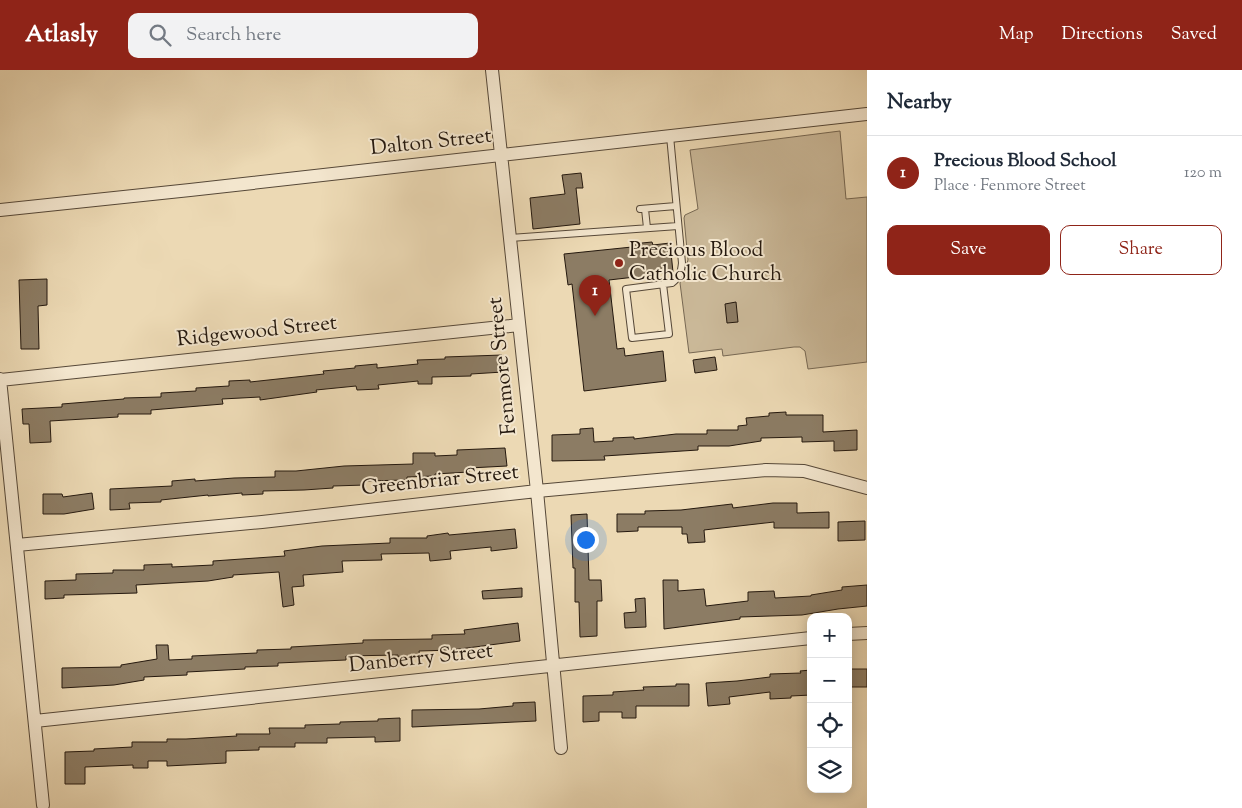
<!DOCTYPE html>
<html lang="en">
<head>
<meta charset="utf-8">
<style>
	body { margin:0; font-family:"Sorts Mill Goudy",serif; background:#f2f2f3; color:#1f2937 }
	.controls { position:absolute; right:15px; bottom:15px; display:grid; overflow:hidden; border-radius:10px; box-shadow:0 2px 12px #0003 }
	.controls button { width:45px; height:45px; display:grid; place-items:center; padding:0; border:0; border-bottom:1px solid #e0e1e3; background:#fff; color:#1f2937; font:25px sans-serif }
	.you { position:absolute; left:585px; top:469px; width:18px; height:18px; margin:-12px; border:4px solid #fff; border-radius:50%; background:#1a73e8; box-shadow:0 0 0 8px #1a73e833 }
	.badge { display:grid; place-items:center; width:32px; height:32px; border-radius:50%; background:#8f2418; color:#fff; font-size:16px; font-weight:700 }
	.pin { position:absolute; translate:-50% -41px; filter:drop-shadow(0 1px 2px #0008) }
	.pin::after { content:''; position:absolute; top:26px; width:18px; height:15px; background:inherit; clip-path:polygon(0 0,100% 0,50% 100%) }
	.list { margin:0; padding:0; list-style:none }
	h2 { display:flex; justify-content:space-between; align-items:center; height:65px; margin:0; padding:0 20px; font-size:21px }
	h2 small { font-size:16px; font-weight:400; color:#747a83 }
	.list li { display:grid; grid-template-columns:32px 1fr auto; gap:15px; align-items:center; box-sizing:border-box; height:75px; padding:0 20px; border-top:1px solid #e0e1e3 }
	.list b { display:block; font-size:19px; white-space:nowrap }
	.list p { margin:0; font-size:16px; white-space:nowrap; color:#747a83 }
	.list em { font-size:16px; font-style:normal; color:#747a83 }
	.actions { display:flex; gap:10px; padding:15px 20px }
	.actions a { flex:1; padding:11px 0; border:1px solid #8f2418; border-radius:10px; text-align:center; font-size:18px; color:#8f2418 }
	.actions .main { background:#8f2418; color:#fff }
	.icon { flex:none; width:28px; height:28px; fill:none; stroke:currentColor; stroke-width:2; stroke-linecap:round; stroke-linejoin:round }
	.map { position:relative; flex:none; width:867px; height:738px; overflow:hidden }
	header { display:flex; align-items:center; gap:30px; box-sizing:border-box; height:70px; padding:0 25px; background:#8f2418; color:#fff }
	header strong { font-size:24px }
	nav { display:flex; gap:28px; margin-inline-start:auto; font-size:18px }
	.search { width:350px; height:45px; background:#f2f2f3; display:flex; align-items:center; gap:12px; box-sizing:border-box; padding:0 18px; border-radius:10px; color:#747a83; font-size:19px }
	main { display:flex }
	aside { flex:1; background:#fff }
	.map>svg:first-child { display:block }
	.green { fill:#cab898; stroke:#776853 }
	.building { fill:#8c7c64; stroke:#24180e }
	.lines { fill:none; stroke-linecap:round; stroke-linejoin:round }
	.lane-casing { stroke:#564838; stroke-width:8 }
	.street-casing { stroke:#564838; stroke-width:14 }
	.lane { stroke:#f3e6ce; stroke-width:6 }
	.street { stroke:#f3e6ce; stroke-width:12 }
	.poi-dot { fill:#8f2418; stroke:#f3e6ce; stroke-width:2 }
	.labels { text-anchor:middle; dominant-baseline:central; stroke-width:4; stroke-linejoin:round; paint-order:stroke }
	.street-label { font-size:21px; fill:#24180e; stroke:#f3e6ce }
	.poi-label { font-size:21px; fill:#24180e; stroke:#f3e6ce; text-anchor:start }
</style>
</head>
<body>
<header>
<strong>Atlasly</strong>
<div class="search"><svg class="icon" aria-label="search" viewBox="0 0 24 24"><circle cx="10" cy="10" r="6"/><path d="M15 15l6 6"/></svg>Search here</div>
<nav><a>Map</a><a>Directions</a><a>Saved</a></nav>
</header>
<main>
<div class="map">
<svg width="867" height="738" viewBox="0 0 867 738">
	<rect width="100%" height="100%" fill="#ecd9b4"/>
	<filter id="stains"><feTurbulence type="fractalNoise" baseFrequency=".004" numOctaves="4"/><feColorMatrix values="0 0 0 0 .2 0 0 0 0 .09 0 0 0 0 .02 0 0 0 .5 -.17"/></filter>
	<radialGradient id="worn" r=".72"><stop offset=".6" stop-color="#630" stop-opacity="0"/><stop offset="1" stop-color="#630" stop-opacity=".3"/></radialGradient>
	<path class="green" d="M840,61L846,129L867,127V292L808,299L805,281L800,277H794L723,286L722,279L689,283L680,213L688,190L684,148L685,145L698,139L690,80Z"/>
	<path class="building" d="M581,103L583,118H576L580,154L533,159L530,128L565,124L562,105Z
		M652,172L653,175L670,173L673,202L655,204V208L636,210L635,207L609,210L617,279L624,278L625,286L663,281L666,311L584,321L572,214L568,215L564,184L632,177V174Z
		M47,209V235L38,236L39,279H21L19,210Z
		M736,232L738,252L727,253L725,234Z
		M502,285L503,302L471,304V306L432,307V314H418V311L378,315L379,319L357,320L356,316L316,320L317,322L260,330V327L222,329L223,334L151,340V344H118V347L50,351L51,372L30,373L29,354H23L22,339L62,337V334L124,329V328L161,327V323L196,321V318L229,316V311L250,310V312L324,304L323,301L355,298V296L377,294V298L418,294L417,290L445,289V287Z
		M715,287L717,300L695,303L693,290Z
		M786,342V345H823V362L857,360V380L834,381V371L802,372V367L761,368V371L729,376H698V380L604,386L605,390L552,391V365L580,364V359L593,358L594,372L613,371V368L634,367V369L676,364H707V360H738V356L747,355L746,348L769,346V343Z
		M505,378L507,396L469,398V402L435,404V406L407,407V410L365,411V415L333,416V418L304,420L263,421V424L242,425V423L208,426V425L161,430V432L129,433L130,439L110,440V419L172,416V411L195,409V411L234,408L275,407V401H296L344,396L413,394V383H435V386L457,385V380Z
		M92,423L94,439L64,444H43V424H62L63,427Z
		M773,433H797V443L829,442V458H774V452L704,460L705,472L688,473L687,464H682V457H638V461L617,462V444H645V441L681,440L732,434L733,438Z
		M587,444L589,510H601L602,531H597V566L580,567L579,532H575V498H573L571,445Z
		M865,451V470L838,471V452Z
		M515,459L517,478L491,481V477L450,481L451,489L430,491L429,483L381,484L382,490L342,491L343,502L303,505L304,516L292,517L294,535L283,537L279,502L233,505V507L208,511L136,515L137,523L64,525V528L45,529V511L76,510V504L113,503V500H144V495L172,494V497L213,495V491L285,486L284,481L322,476L390,473V468H427V466L448,463L449,465Z
		M663,510H678V521L704,519L706,536L748,531V522L774,521L775,528L811,526V525L842,520V517L867,515V536L838,539L802,545L740,547V549L664,559Z
		M522,518V527L483,529L482,521Z
		M645,528L646,557L625,558L624,543L636,542L635,529Z
		M518,553L520,571L452,580L419,581L420,587H398V585L346,586V590L278,593V596L245,597V599L187,602V605L144,607V610L114,615L62,618V598L121,597V595L157,589L156,575H168L169,590L192,589V586L257,583V580L291,579V577L363,573V570L432,569V565L465,564L464,560Z
		M848,599H867V617H848Z
		M811,600V625L791,626V628L770,629V622L729,627L730,634L708,636L706,613L737,611L770,607V604L801,603L800,601Z
		M676,614H689V636H636V648H622V642H599V651L583,652V626L613,625V622L644,620L643,617L676,616Z
		M535,632L536,651L412,657V640L479,639L513,636V633Z
		M400,648V671L375,672V667L327,668V673H295V677H259V680L226,681V693L167,696V691H148V698H133V695L85,697V714H65V682L94,681V679L132,677V672H167V669H186L237,666L236,664H270L269,658H305V655L340,654V652L378,651V649Z"/>
	<g class="lines">
		<defs>
			<path id="lane" d="M640,139L676,136
				M645,139L647,158
				M510,168L678,156
				M663,214L669,264L632,268L626,219L672,213C680,207 681,202 682,193L670,66"/>
			<path id="street" d="M492,0L537,421L561,678
				M0,140L190,120L867,44
				M0,309L43,735
				M0,310L519,255
				M17,475L262,452L537,421L766,400L804,401L867,418
				M848,564L867,563
				M35,651L811,568"/>
		</defs>
		<use href="#lane" class="lane-casing"/>
		<use href="#street" class="street-casing"/>
		<use href="#lane" class="lane"/>
		<use href="#street" class="street"/>
	</g>
	<circle class="poi-dot" cx="619" cy="193" r="5"/>
	<g class="labels">
		<g class="street-label">
			<text transform="translate(431 73) rotate(-6)">Dalton Street</text>
			<text transform="translate(257 262) rotate(-6)">Ridgewood Street</text>
			<text transform="translate(503 296) rotate(-96)">Fenmore Street</text>
			<text transform="translate(440 411) rotate(-6)">Greenbriar Street</text>
			<text transform="translate(421 589) rotate(-6)">Danberry Street</text>
		</g>
		<g class="poi-label">
			<text x="629" y="181">Precious Blood<tspan x="629" dy="24">Catholic Church</tspan></text>
		</g>
	</g>
	<rect width="100%" height="100%" filter="url(#stains)"/>
	<rect width="100%" height="100%" fill="url(#worn)"/>
</svg>
<div class="controls">
<button>+</button>
<button>−</button>
<button><svg class="icon" aria-label="locate" viewBox="0 0 24 24"><circle cx="12" cy="12" r="6"/><path d="M12 2v4M12 18v4M2 12h4M18 12h4"/></svg></button>
<button><svg class="icon" aria-label="layers" viewBox="0 0 24 24"><path d="M12 4l9 5-9 5-9-5zM3 14l9 5 9-5"/></svg></button>
</div>
<div class="you"></div>
<div class="pin badge" style="left:595px;top:246px">1</div>
</div>
<aside>
<h2>Nearby<small></small></h2>
<ul class="list">
<li><span class="badge">1</span><div><b>Precious Blood School</b><p>Place · Fenmore Street</p></div><em>120 m</em></li>
</ul>
<div class="actions"><a class="main">Save</a><a>Share</a></div>
</aside>
</main>
</body>
</html>
